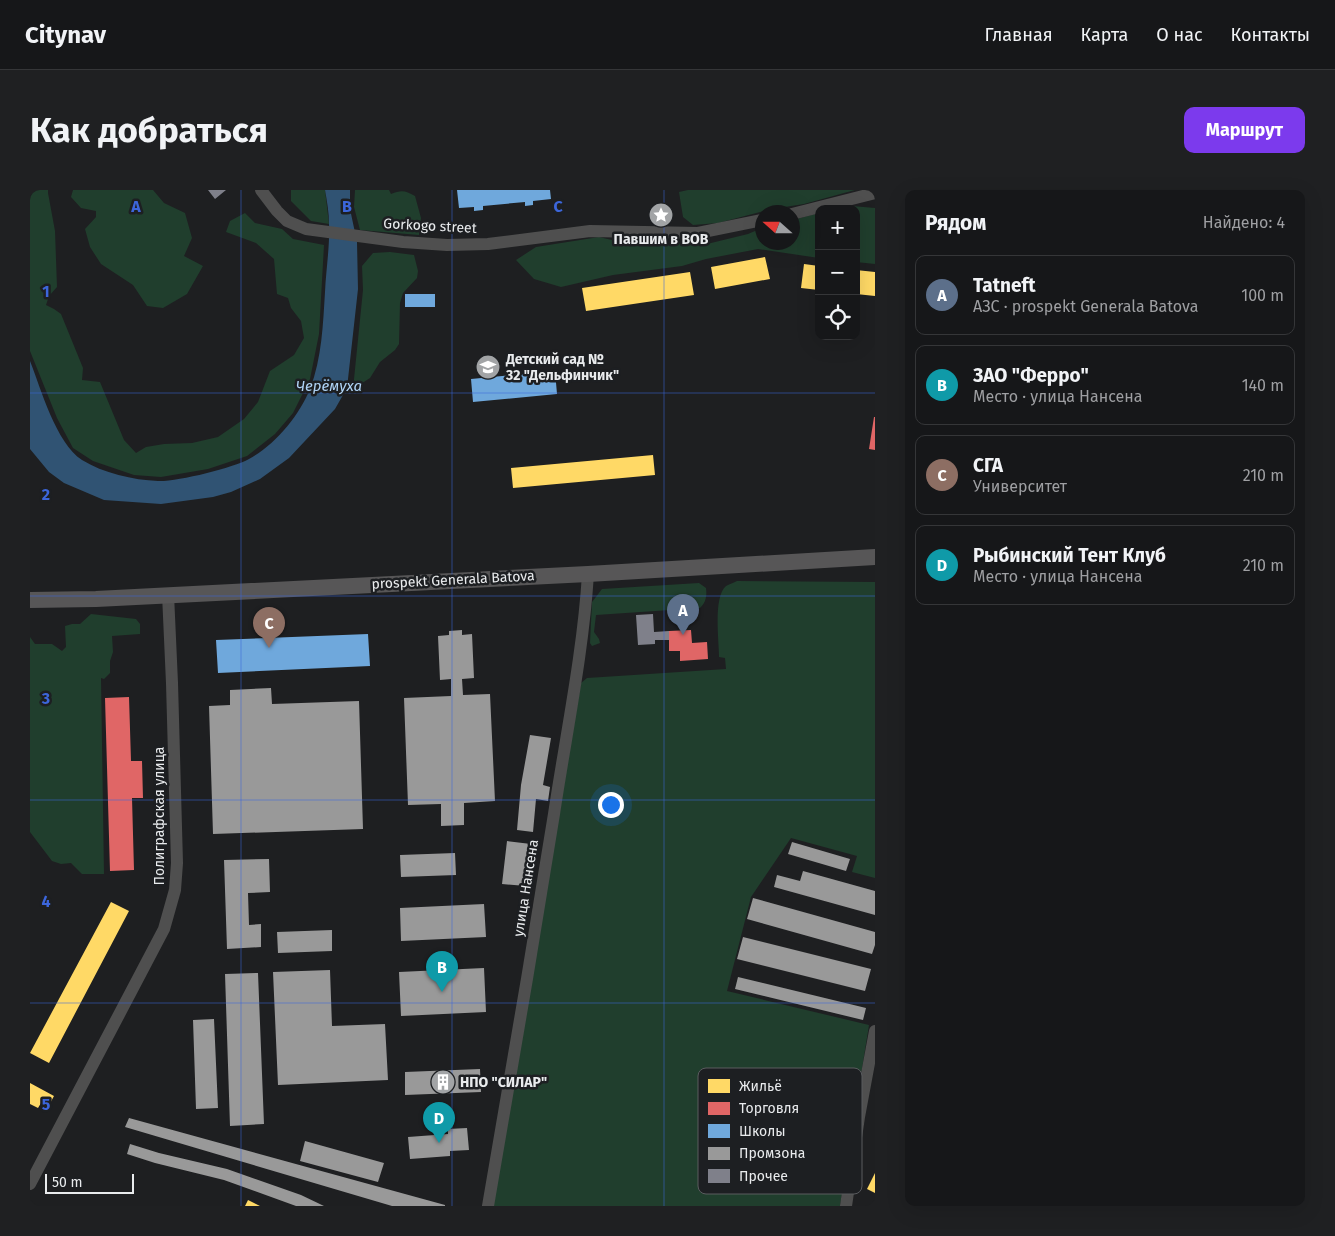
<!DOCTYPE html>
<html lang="ru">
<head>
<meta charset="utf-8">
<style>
	body { margin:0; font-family:"Fira Sans",sans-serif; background:#1f2022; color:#f1f3f6 }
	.controls { position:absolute; right:15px; top:15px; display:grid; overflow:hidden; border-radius:10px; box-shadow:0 5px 20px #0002 }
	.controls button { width:45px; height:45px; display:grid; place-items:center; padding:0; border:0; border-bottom:1px solid #353638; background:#161719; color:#f1f3f6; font:25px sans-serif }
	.compass { position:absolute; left:725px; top:15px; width:45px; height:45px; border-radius:50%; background:#161719; box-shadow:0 5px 20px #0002; rotate:291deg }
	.scale { position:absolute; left:15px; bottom:12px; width:89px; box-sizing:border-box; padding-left:5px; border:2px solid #e9ebed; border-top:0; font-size:14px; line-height:18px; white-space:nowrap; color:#e9ebed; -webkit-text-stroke:4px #1d1f22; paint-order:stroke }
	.you { position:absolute; left:580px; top:614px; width:18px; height:18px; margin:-12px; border:4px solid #fff; border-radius:50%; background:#1a73e8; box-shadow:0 0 0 8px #1a73e833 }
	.badge { display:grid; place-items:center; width:32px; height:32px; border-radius:50%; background:#7c3aed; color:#fff; font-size:16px; font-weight:700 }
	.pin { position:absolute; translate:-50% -41px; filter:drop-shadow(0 1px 2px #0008) }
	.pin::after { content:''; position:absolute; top:26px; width:18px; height:15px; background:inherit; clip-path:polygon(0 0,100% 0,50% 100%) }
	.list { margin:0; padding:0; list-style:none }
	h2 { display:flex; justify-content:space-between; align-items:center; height:65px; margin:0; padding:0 20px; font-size:21px }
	h2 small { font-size:16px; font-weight:400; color:#9e9fa2 }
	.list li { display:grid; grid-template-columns:32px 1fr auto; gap:15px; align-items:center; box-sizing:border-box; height:80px; margin:0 10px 10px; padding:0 10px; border:1px solid #353638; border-radius:10px }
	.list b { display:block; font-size:19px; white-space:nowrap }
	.list p { margin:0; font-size:16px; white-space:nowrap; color:#9e9fa2 }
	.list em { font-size:16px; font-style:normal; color:#9e9fa2 }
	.icon { flex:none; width:28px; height:28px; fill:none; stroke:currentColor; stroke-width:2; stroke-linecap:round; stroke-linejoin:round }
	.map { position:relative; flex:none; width:845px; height:1016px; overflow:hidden; border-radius:10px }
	header { display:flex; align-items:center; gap:30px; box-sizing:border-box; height:70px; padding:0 25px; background:#161719; border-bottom:1px solid #353638 }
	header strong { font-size:24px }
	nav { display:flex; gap:28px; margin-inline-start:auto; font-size:18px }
	.intro { display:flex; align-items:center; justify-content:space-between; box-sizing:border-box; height:120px; padding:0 30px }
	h1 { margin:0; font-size:35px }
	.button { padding:12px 22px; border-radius:10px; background:#7c3aed; color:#fff; font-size:18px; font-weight:700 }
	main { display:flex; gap:30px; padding:0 30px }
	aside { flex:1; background:#161719; border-radius:10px; box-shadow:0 5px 20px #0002 }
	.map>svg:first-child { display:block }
	.green { fill:#203e2d }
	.water { fill:#305373 }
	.homes { fill:#ffd966 }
	.shops { fill:#e06666 }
	.schools { fill:#6fa8dc }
	.industry { fill:#999 }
	.building { fill:#7f808a }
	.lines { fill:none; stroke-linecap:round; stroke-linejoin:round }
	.minor { stroke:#4f4f4f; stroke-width:12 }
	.major { stroke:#575657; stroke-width:16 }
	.grid { fill:none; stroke:#3c66db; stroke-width:1; stroke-opacity:0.55 }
	.labels { text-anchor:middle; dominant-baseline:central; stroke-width:5; stroke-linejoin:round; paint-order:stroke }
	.street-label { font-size:14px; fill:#e9ebed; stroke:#1d1f22 }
	.poi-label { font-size:14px; font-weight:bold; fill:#e9ebed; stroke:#1d1f22; text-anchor:start }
	.water-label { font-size:15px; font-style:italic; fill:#b0d4f6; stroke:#1d1f22 }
	.key { fill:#1d1f22; stroke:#5a5c5f; stroke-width:1 }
	.key-label { font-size:14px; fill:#e9ebed }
	.grid-label { font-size:16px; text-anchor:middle; font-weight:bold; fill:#3c66db; stroke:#1d1f22; stroke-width:5; stroke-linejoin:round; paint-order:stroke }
</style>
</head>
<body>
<header>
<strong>Citynav</strong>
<nav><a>Главная</a><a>Карта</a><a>О нас</a><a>Контакты</a></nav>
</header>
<div class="intro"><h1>Как добраться</h1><a class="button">Маршрут</a></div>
<main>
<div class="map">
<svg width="845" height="1016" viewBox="0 0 845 1016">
	<rect width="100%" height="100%" fill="#1e1f21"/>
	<path class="green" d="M0,0H18V3L25,41L27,97L19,106L16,115L24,119L31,124L53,178L52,190L70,192L94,250L106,263L116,257L134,254L162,253L188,247L214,229L228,212L240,181L264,165L274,148L271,131L261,118L258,108L247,104L244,69L226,53L196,42L200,31L215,23L225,33L252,39L263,49L294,55L289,144L280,189L263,223L245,244L217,266L178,279L131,287L104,285L63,271L43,258L27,228L0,161Z
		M43,0H123L134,13L155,23L162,48L154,66L173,76L157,104L133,118L117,116L103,95L71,74L60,57L55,39L66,27V21L51,18L41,7Z
		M261,0H295L299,34L281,31L261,11Z
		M325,0H359L361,4C371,0 375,0 385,6L391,28L389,45L330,40L324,17Z
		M658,0H825L774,14L742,19L688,33L663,35L653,27L649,2Z
		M822,16L845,18V74L826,72V19H808Z
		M789,23V68L728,59L676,69L652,76L583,85L531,97L504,89L486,70L506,57L569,47L586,51L677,54L718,44L732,38V52H762L763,30Z
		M360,62L384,65L388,81L387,88L373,103L370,113L369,154L365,160L350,172L340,188L323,199L333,100L332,76L343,63Z
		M707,391L845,392V688L822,682L827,666L761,648L721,707L697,801L839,835L810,1016H463L551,493L557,488L696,479L695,468L689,467C689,451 683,407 696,396C699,394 704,393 707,391Z
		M669,393L676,398C677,406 676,412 670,418L566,425L564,442L569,449L570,453L562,456L560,453L562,412L572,399Z
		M61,424L106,429L110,434V444L82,446L83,462L80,471V483L74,489L71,488L74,684H52L41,673L31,674L22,671L0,642V447L5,454H22L32,461L36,457L35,436L42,434H50Z"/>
	<path class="water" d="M295,0H320V19L327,52L328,99L317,198L305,219L259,268L230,289L201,302L183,307L131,314L74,310L34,293L19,282L0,259V171C11,199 26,253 52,270C73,283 103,290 128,291C146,292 203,278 219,269C245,255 269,226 280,199C292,168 293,134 295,102C296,79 300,56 299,34C299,23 297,11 295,0Z"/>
	<path class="homes" d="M735,67L740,89L685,99L681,77Z
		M774,74L789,76V100L771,98Z
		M826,80L845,82V106L826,104Z
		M660,82L664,105L556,121L552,98Z
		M623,265L625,285L483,298L481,278Z
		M81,712L99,721L19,873L0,863Z
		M0,893L24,906L18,917L11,913L8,918L0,914Z
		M845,983V1003L837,999Z
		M218,1010L230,1016H215Z"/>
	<path class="shops" d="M844,227H845V260L839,259Z
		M661,440L662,453L677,452L678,469L650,471V461H639V441Z
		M99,507L101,571H112L113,608H102L104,680L80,681L75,508Z"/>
	<path class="schools" d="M427,0H520L521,9L503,11V15L495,16V12L453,16V20L444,21V17L429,18Z
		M375,104H405V117H375Z
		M525,181L527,204L443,212L441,189Z
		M338,444L340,476L188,483L186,450Z"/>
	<path class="industry" d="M432,440V445L442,444L444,488L432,489L433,505L460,504L465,611L434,613V635L411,636V614L378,615L374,508L421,506V489L410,490L408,446L419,445V441Z
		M241,498L242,514L329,511L333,639L183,644L179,516L200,515V500Z
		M500,545L521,548L513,595L520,597L518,611L506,609L503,642L487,640L491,595Z
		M477,651L501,654L496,696L472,694Z
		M762,652L820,669L816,681L758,664Z
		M425,663L426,685L371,687L370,665Z
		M239,669L240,702L218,703L219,735L231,734V757L197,759L194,670Z
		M773,681L845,701V725L744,697L747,685L770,691Z
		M723,708L845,742V755L842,764L717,729Z
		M454,714L456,747L371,751L370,718Z
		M302,740V761L248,763L247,742Z
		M713,747L841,779L835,801L707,769Z
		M454,778L456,822L371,826L369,782Z
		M300,780L302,836L355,834L358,890L248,895L243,782Z
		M228,783L234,934L200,936L195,784Z
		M708,787L836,818L833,830L705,799Z
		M184,829L188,918L166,919L163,830Z
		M450,879L451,902L375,905V882Z
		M99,928L415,1015V1016H362L95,937Z
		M437,938L439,960L420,961V966L380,969L378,947L418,944V939Z
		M275,951L354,973L348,992L270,971Z
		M100,954L129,963L197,979L271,1005L294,1016H266L194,990L125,973L97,964Z"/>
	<path class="building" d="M178,0H196L185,9Z
		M623,424L624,442L639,441V450H625V454L608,455L606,425Z"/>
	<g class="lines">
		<path class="minor" d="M231,0L247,21L257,31L276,39L373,52L417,55L458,54L560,41L668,43L732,30
			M762,24L845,3
			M0,994L134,739L145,700L147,673L142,493L138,404
			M458,1016C481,885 503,755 524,624C536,544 553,464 558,384
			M816,1016L829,927L845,841"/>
		<path class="major" d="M0,410L66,409L558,384L845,367"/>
	</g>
	<path class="grid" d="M211,0V1016M422,0V1016M634,0V1016M0,203H845M0,406H845M0,610H845M0,813H845"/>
	<defs>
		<symbol id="sight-disc" viewBox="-11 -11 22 22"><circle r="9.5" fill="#a2a4a6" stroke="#1d1f22"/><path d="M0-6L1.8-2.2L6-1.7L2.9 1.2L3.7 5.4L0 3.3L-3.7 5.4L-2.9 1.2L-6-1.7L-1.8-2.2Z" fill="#fff"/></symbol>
		<symbol id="school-disc" viewBox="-11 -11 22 22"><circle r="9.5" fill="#a2a4a6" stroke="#1d1f22"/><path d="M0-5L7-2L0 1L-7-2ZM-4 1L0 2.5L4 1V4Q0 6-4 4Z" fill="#fff"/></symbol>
		<symbol id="building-disc" viewBox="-11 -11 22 22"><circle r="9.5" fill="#a2a4a6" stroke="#1d1f22"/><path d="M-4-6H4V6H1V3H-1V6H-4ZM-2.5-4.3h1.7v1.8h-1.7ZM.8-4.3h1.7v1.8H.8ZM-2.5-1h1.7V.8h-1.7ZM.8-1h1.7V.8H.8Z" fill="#fff"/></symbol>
	</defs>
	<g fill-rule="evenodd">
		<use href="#sight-disc" x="617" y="11" width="28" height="28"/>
		<use href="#school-disc" x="444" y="163" width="28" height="28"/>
		<use href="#building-disc" x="399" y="878" width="28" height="28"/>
	</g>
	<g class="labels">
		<g class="street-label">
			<text transform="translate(400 36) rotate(3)">Gorkogo street</text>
			<text transform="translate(423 390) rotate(-3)">prospekt Generala Batova</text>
			<text transform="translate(129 626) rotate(-90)">Полиграфская улица</text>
			<text transform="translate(496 698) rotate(-81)">улица Нансена</text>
		</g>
		<g class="poi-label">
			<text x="631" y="49" text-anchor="middle">Павшим в ВОВ</text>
			<text x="476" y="169">Детский сад №<tspan x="476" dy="16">32 "Дельфинчик"</tspan></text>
			<text x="430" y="892">НПО "СИЛАР"</text>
		</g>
		<g class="water-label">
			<text x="299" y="196">Черёмуха</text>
		</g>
	</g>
	<rect x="668" y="878" width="164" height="126" rx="8" class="key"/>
	<rect x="678" y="889" width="22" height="14" fill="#ffd966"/>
	<rect x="678" y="912" width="22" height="13" fill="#e06666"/>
	<rect x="678" y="934" width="22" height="14" fill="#6fa8dc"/>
	<rect x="678" y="957" width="22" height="13" fill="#999"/>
	<rect x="678" y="979" width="22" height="14" fill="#7f808a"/>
	<g class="key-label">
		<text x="709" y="901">Жильё</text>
		<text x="709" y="923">Торговля</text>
		<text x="709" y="946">Школы</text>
		<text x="709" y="968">Промзона</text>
		<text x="709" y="991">Прочее</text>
	</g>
	<g class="grid-label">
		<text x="106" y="22">A</text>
		<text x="317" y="22">B</text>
		<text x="528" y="22">C</text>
		<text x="16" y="107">1</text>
		<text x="16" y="310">2</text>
		<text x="16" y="514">3</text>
		<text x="16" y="717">4</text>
		<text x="16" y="920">5</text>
	</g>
</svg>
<div class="controls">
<button>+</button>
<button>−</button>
<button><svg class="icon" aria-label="locate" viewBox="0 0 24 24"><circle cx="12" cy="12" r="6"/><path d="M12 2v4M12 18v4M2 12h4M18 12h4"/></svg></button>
</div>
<svg class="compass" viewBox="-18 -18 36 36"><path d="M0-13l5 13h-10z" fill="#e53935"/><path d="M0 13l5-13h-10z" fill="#9e9fa2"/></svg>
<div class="scale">50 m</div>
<div class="you"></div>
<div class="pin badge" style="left:653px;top:445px;background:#5c6f8a">A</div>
<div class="pin badge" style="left:412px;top:802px;background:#0f9aa8">B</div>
<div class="pin badge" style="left:239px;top:458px;background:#8d6e63">C</div>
<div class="pin badge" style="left:409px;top:953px;background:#0f9aa8">D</div>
</div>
<aside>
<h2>Рядом<small>Найдено: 4</small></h2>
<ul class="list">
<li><span class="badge" style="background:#5c6f8a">A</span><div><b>Tatneft</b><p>АЗС · prospekt Generala Batova</p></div><em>100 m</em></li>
<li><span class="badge" style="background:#0f9aa8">B</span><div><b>ЗАО &quot;Ферро&quot;</b><p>Место · улица Нансена</p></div><em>140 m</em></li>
<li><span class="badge" style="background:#8d6e63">C</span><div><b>СГА</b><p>Университет</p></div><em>210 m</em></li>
<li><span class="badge" style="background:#0f9aa8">D</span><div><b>Рыбинский Тент Клуб</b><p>Место · улица Нансена</p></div><em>210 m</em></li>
</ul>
</aside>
</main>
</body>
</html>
